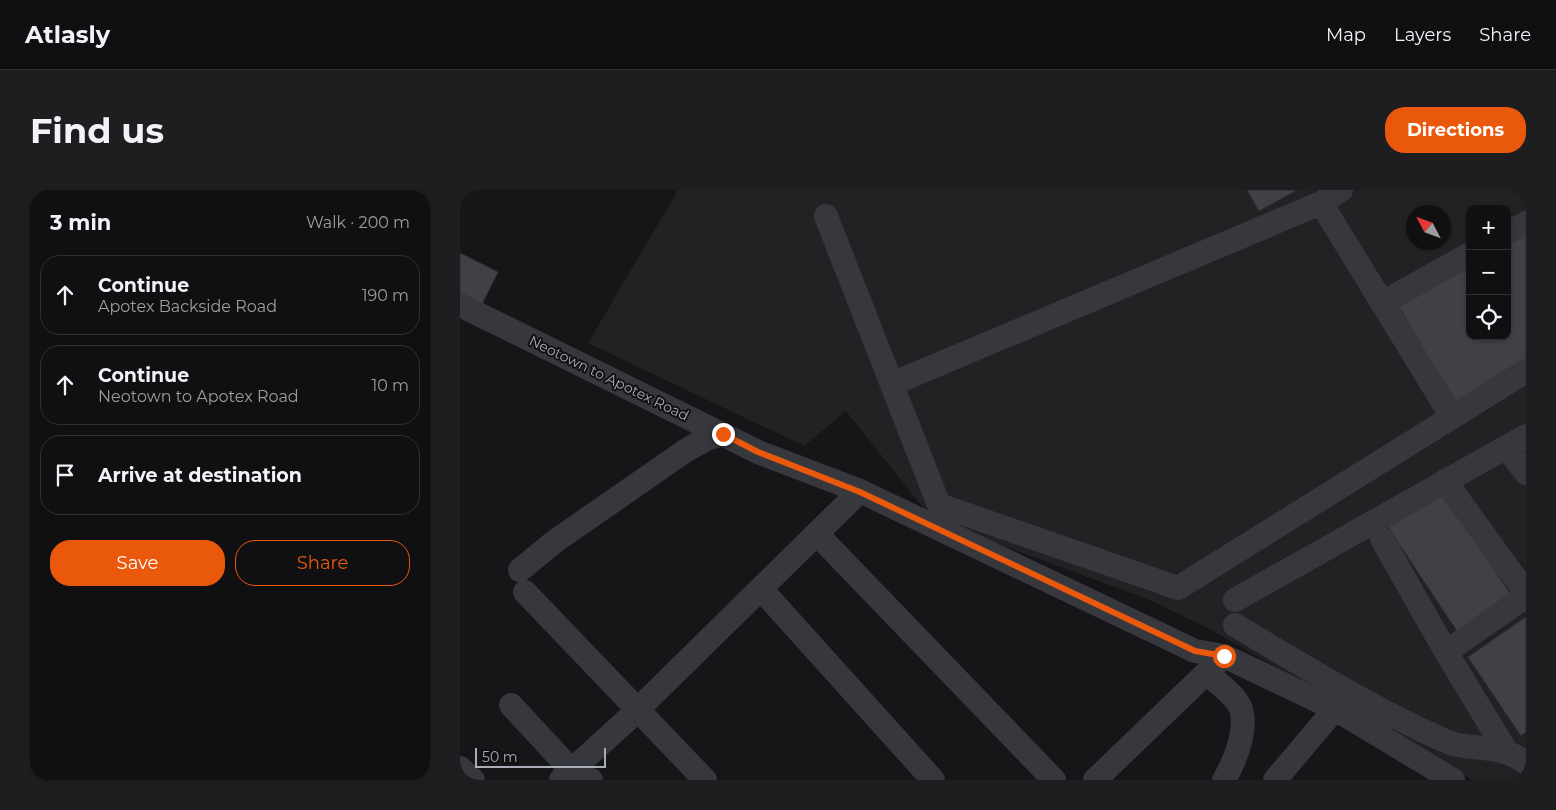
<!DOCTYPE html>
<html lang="en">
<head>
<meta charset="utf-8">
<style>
	body { margin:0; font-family:Montserrat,sans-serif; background:#1e1e20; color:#f1f3f6 }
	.controls { position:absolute; right:15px; top:15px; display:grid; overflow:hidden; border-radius:10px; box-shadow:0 1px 4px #0004 }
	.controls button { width:45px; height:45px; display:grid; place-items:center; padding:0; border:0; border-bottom:1px solid #303032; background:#101012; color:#f1f3f6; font:25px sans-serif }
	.compass { position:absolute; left:946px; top:15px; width:45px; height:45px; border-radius:50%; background:#101012; box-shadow:0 1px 4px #0004; rotate:311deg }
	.scale { position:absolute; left:15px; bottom:12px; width:131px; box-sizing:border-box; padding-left:5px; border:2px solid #a8adb8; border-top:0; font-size:14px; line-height:18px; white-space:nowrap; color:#a8adb8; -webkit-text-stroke:4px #111113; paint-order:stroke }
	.stop { position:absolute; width:15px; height:15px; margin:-11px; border:4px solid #ea580c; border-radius:50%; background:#fff }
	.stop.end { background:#ea580c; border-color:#fff; box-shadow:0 1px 5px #0008 }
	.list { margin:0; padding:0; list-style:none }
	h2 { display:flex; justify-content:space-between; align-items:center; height:65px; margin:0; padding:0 20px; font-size:21px }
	h2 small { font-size:16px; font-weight:400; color:#9c9d9f }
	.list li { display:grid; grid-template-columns:32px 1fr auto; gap:15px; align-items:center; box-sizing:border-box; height:80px; margin:0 10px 10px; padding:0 10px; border:1px solid #303032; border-radius:20px }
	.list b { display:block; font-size:19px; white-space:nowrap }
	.list p { margin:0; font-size:16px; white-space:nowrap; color:#9c9d9f }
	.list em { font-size:16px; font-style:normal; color:#9c9d9f }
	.actions { display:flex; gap:10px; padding:15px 20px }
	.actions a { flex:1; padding:11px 0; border:1px solid #ea580c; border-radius:20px; text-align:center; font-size:18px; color:#ea580c }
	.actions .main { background:#ea580c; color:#fff }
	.icon { flex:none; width:28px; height:28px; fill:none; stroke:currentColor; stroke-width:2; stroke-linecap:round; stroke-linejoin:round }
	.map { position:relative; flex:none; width:1066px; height:590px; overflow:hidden; border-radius:20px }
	header { display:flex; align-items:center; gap:30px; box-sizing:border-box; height:70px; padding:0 25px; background:#101012; border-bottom:1px solid #303032 }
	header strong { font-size:24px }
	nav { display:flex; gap:28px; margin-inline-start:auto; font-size:18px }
	.intro { display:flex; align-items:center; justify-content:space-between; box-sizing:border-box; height:120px; padding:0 30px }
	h1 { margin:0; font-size:35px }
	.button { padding:12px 22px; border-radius:20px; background:#ea580c; color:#fff; font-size:18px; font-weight:700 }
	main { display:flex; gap:30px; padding:0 30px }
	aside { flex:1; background:#101012; border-radius:20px; box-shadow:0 1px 4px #0004 }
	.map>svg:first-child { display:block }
	.built { fill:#222225; fill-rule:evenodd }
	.building { fill:#404145; stroke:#303034 }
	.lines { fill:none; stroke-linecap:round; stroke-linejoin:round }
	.minor { stroke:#37383d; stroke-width:24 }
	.route { stroke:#ea580c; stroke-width:6 }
	.labels { text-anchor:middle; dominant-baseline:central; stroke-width:4; stroke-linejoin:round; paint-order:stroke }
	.street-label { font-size:14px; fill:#a8adb8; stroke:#111113 }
</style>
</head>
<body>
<header>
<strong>Atlasly</strong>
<nav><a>Map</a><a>Layers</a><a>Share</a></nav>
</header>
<div class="intro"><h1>Find us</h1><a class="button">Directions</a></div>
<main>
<aside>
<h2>3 min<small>Walk · 200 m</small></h2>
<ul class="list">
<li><svg class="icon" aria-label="ahead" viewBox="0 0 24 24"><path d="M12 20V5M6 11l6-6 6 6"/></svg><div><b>Continue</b><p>Apotex Backside Road</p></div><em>190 m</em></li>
<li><svg class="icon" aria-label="ahead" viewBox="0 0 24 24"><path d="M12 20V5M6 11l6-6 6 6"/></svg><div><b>Continue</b><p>Neotown to Apotex Road</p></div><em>10 m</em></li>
<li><svg class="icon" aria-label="arrive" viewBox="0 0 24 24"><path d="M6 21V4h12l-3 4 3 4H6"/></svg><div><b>Arrive at destination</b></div></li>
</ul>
<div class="actions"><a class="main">Save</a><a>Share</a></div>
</aside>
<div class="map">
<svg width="1066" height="590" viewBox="0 0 1066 590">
	<rect width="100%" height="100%" fill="#161618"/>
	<path class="built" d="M218,0H1066V590H1012L755,442L690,410L473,330L386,221L344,256L128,153ZM1010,19H1047V146H1010ZM954,22H984V52H954Z"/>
	<path class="building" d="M787,0H837L799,21Z
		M1066,44V173L995,214L939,117L1010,76V146H1047V55Z
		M0,63L38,82L21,116L0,106Z
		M982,301L1053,408L999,444L928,337Z
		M1066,427V542L1061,546L1008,467Z"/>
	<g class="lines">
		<path class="minor" d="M861,13L992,227
			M366,26L479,315L718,398L1066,181
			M1047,43L1066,33
			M922,113L1010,64
			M0,115L298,262L400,301L735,461L764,466L875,519L993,590
			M432,194L861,13L881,0
			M1046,257L1066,283
			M985,291L1066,403
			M357,344L594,590
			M922,349L986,462L1046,561
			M60,380L94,352L225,261L246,249L263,244
			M301,399L473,590
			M65,402L245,590
			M775,410L1066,246
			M775,435C843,476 910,517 983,550C1010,563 1038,551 1066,573
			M986,462L1066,406
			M747,484C758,493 780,508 782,523C786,544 774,573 764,590
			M51,515L112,581L131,590
			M0,578L13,590
			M101,590L167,530L400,301
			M635,590L764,466
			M815,590L875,519"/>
	</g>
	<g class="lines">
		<path class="route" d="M263,244L298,262L400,302L735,461L764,466"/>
	</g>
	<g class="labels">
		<g class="street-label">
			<text transform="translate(149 188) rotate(26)">Neotown to Apotex Road</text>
		</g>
	</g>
</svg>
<div class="controls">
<button>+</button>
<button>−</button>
<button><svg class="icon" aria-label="locate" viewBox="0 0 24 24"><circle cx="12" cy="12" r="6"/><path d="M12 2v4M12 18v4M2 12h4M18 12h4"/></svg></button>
</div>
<svg class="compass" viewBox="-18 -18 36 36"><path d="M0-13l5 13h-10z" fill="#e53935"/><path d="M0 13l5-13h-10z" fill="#9c9d9f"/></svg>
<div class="scale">50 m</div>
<div class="stop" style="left:764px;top:466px"></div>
<div class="stop end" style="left:263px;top:244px"></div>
</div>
</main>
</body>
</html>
